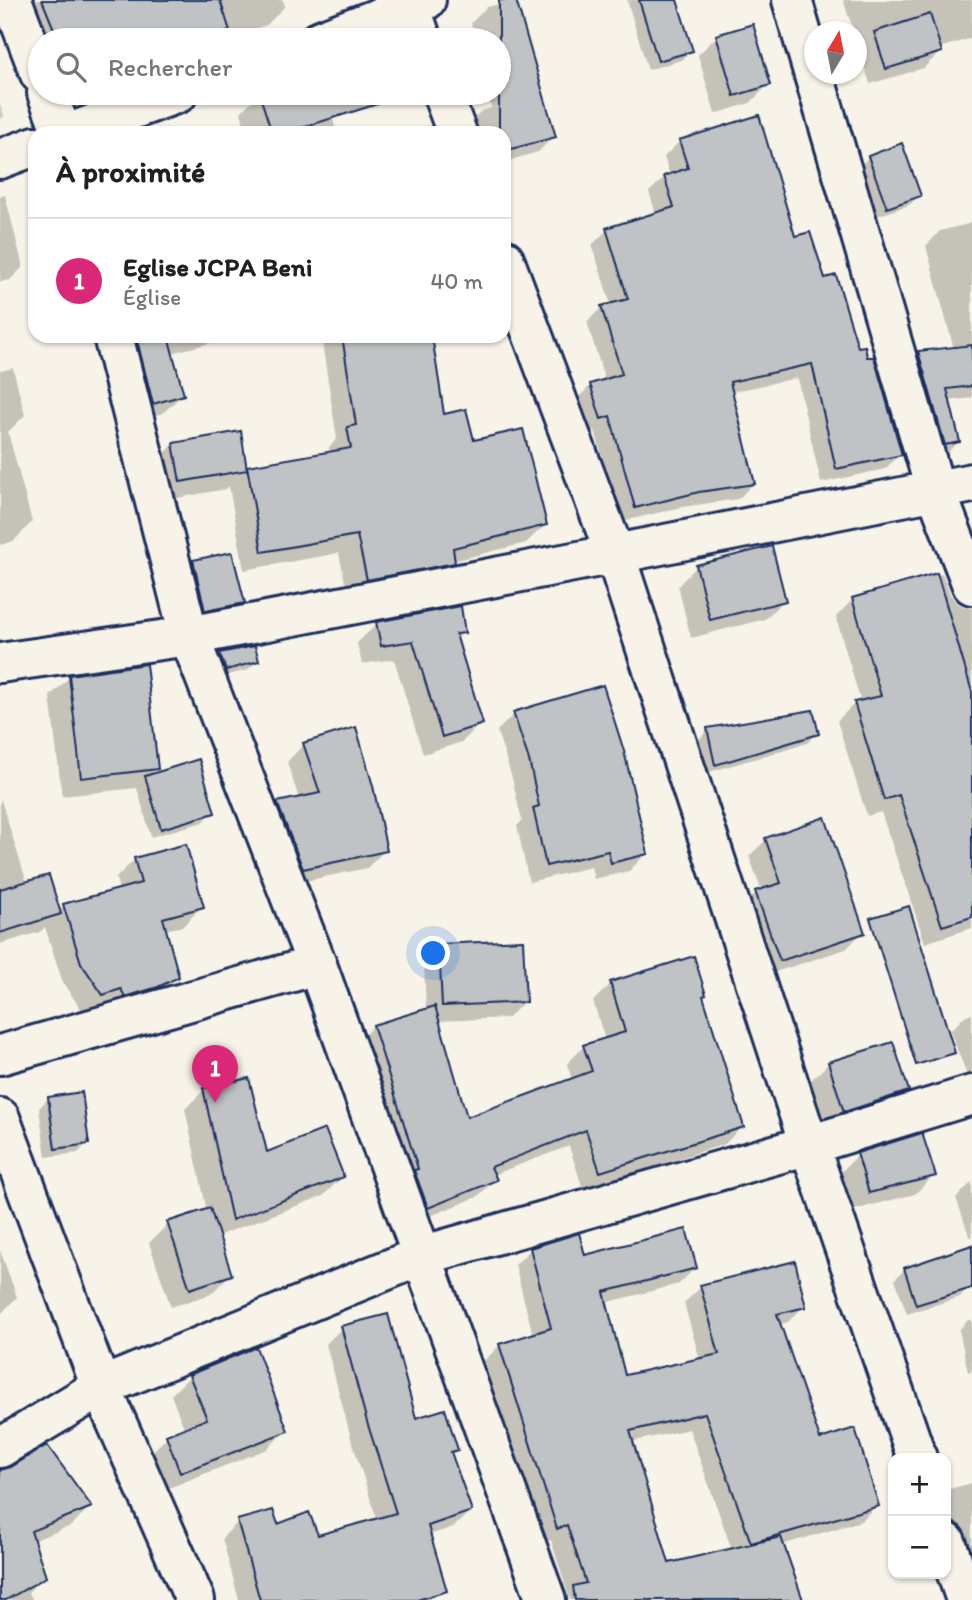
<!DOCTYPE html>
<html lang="fr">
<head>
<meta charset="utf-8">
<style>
	body { margin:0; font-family:Itim,sans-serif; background:#f6f6f6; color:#202124 }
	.controls { position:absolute; right:21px; bottom:21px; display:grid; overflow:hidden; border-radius:14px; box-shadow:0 2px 5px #0004 }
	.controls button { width:63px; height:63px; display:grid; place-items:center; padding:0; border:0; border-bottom:2px solid #e0e0e0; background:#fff; color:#202124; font:35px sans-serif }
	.compass { position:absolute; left:804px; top:21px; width:63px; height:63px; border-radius:50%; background:#fff; box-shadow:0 2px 5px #0004; rotate:10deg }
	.you { position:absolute; left:434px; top:954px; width:24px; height:24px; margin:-18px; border:5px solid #fff; border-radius:50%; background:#1a73e8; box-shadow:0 0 0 10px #1a73e833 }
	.badge { display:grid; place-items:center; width:46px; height:46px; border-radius:50%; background:#db2777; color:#fff; font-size:23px; font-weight:700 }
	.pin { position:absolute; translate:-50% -58px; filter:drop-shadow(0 2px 4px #0008) }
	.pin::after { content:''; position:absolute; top:37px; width:24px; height:21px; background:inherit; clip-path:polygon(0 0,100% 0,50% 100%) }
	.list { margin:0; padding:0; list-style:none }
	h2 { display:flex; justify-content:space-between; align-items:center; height:91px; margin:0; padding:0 28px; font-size:30px }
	h2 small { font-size:23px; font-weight:400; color:#757577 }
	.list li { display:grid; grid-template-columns:46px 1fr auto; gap:21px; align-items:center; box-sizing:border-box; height:126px; padding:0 28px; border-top:2px solid #e0e0e0 }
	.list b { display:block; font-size:26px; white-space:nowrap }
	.list p { margin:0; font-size:23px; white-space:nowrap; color:#757577 }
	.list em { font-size:23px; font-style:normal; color:#757577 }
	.icon { flex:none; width:38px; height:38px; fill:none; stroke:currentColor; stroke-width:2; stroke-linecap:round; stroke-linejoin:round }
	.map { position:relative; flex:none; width:972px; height:1600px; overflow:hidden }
	.search { position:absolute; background:#fff; box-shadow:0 2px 5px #0004; left:28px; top:28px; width:483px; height:77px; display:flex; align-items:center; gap:18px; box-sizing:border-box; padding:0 24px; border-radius:38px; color:#757577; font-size:26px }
	.panel { position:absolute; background:#fff; box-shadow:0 2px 5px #0004; left:28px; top:126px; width:483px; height:217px; border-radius:21px }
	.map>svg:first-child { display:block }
	.shadow { fill:#0003; fill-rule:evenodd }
	.building { fill:#c0c3c5; stroke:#1b2f5e; stroke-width:2 }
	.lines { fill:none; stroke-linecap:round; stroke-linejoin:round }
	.minor-casing { stroke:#1b2f5e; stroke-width:44 }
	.minor { stroke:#f7f3e8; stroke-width:38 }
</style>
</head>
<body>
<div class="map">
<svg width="972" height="1600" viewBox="0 0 972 1600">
	<rect width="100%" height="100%" fill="#f7f3e8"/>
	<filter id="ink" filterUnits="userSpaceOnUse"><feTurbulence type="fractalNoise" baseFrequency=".0143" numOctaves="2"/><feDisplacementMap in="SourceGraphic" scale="14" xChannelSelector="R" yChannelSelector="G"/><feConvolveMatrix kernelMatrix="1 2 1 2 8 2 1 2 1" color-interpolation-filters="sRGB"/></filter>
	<g filter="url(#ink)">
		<path class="shadow" d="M17,0H283L285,6L267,25L221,40H91L89,34L73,40H40Z
			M514,0L554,136L538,152L504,162V133H466L465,127L481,111L491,108L488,93H499V40H475L471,23L487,7Z
			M627,0H676L691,51L681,60L648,70Z
			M843,0H972V38L939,48L940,52L924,68L870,84L856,41V32H854Z
			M717,36L769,84L750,103L715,114L698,55Z
			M259,93H325L337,133H215L244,124L241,112Z
			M0,104L4,116L0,120Z
			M680,141L794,238L824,280L857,349L900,454L885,469L821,483L797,378L731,392L753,484L738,499L682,507L620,522L595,430L586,433L575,401L590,386L605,381L587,322L602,307L611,305L592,245L607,230L656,214L649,192L665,177L670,176L664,157Z
			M869,157L919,196L909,205L877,216L859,167Z
			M5,195L23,267L10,280L0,282V196Z
			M972,223V398L948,401L958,442L944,456L904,367L918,353L954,349L926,246L940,231Z
			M106,336H237L171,353L182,395L163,413L134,421Z
			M321,336H430L443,417L472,442L545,525L526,543L453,561L434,581L348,597L339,553L244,570L229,486L226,489L161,501L155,463L174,444L246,470L248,468L330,453L329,447L337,439Z
			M13,368L25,415L8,432L32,522L14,541L0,545V371Z
			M194,562L243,602L233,612L196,619L184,571Z
			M697,566L784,600L765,619L691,638L678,586Z
			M942,574L950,594L957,603L968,608H972V928L925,943L881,812L867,816L837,721L854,704L861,703L836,617L853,599Z
			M377,624L463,632L456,640L481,723L462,742L423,754L394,659L362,664L357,643Z
			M220,654L257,661L248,670L216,678L210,664Z
			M70,677L156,769L147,777L213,812L203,822L151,837L137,788L62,796L50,696Z
			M514,714L646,854L629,871L594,879L591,867L529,882L517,826L522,821L512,778L497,731Z
			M708,730L817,733L807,743L706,773L698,740Z
			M304,744L385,850L367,868L286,885L261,821L278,804L299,799L287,762Z
			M0,800H1L27,883L58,911L64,906L119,891L116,878L135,859L202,906L183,926L165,930L177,976L158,995L84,1013L63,983L45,927L40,932L0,944Z
			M766,840L863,932L846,949L763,976L740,909L756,893L762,891L749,856Z
			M440,946L524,1002L508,1018L437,1021L466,1120L572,1080L567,1064L584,1046L605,1040L593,1001L611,984L702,997L742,1126L725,1144L583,1189L569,1146L493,1175L495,1180L477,1197L411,1224L356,1044L373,1026L426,1011L424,962Z
			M972,1014V1088L950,1031L966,1015Z
			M829,1063L907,1091L888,1110L825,1130L809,1082Z
			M204,1090L266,1154L342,1177L323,1196L217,1236L230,1275L211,1294L171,1307L149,1243L168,1224L207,1211L185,1109Z
			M49,1098L87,1143L78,1153L46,1157L39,1108Z
			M858,1155L934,1175L915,1194L850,1211L839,1174Z
			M972,1182V1237L970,1238L956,1198Z
			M531,1249L584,1257L695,1268L679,1284L605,1303L624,1377L700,1360L684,1303L701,1287L804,1306L788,1322L778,1325L819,1441L877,1505L861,1521L782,1545L802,1600H570L551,1540L541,1544L484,1361L500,1345L533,1335L515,1265ZM689,1429L732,1550L668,1565L631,1442Z
			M0,1250L17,1297L0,1315Z
			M905,1269L969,1287L960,1297L907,1314L895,1279Z
			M968,1320H972V1371L968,1372L959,1330Z
			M342,1328L415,1420L456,1449L450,1455L470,1511L454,1527L429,1535L443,1585L428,1600H239L222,1538L238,1522L277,1526L317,1537L377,1520L351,1438L326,1344Z
			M190,1376L286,1430L267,1449L161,1491L148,1456L167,1437L185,1430L171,1395Z
			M0,1472L90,1507L71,1526L32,1541L44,1576L28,1592L33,1600H0Z
			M972,1483V1600L946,1551V1490Z"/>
		<path class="building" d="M42,0H220L230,31L200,40L58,39Z
			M499,0H516L556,137L504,151V133H499Z
			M639,0H677L693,51L658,61Z
			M930,14L942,52L886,69L874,32Z
			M753,24L771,85L734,96L716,35Z
			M259,93H386L387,101L285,133H272Z
			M759,115L795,236L810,232L825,278L836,275L858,347L865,346L867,357H874L902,455L836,469L812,364L730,382L755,484L699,492L635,508L610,416L601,419L590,384L622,374L601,306L628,299L606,228L674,207L664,176L688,168L679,140Z
			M902,143L921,196L887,208L868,156Z
			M136,336H168L184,395L153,404Z
			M342,336H432L444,414L466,409L474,440L523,429L547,525L453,548L455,563L367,580L357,535L262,552L247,466L351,448L347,427L356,425Z
			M972,345V386L947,389L960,442L945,445L918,351Z
			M241,431L247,470L180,482L173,443Z
			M772,546L786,601L710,620L696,565Z
			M232,552L245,603L205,611L193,560Z
			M937,573L972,692V917L942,926L899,795L884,800L854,702L881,696L852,598Z
			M461,606L465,633L456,634L483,724L442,737L413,641L381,646L376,622Z
			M255,646L259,661L226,670L219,653Z
			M146,664L158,769L81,778L69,675Z
			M603,685L624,751L648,854L611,863L608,851L546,866L533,808L539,806L529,760L513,712Z
			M813,710L819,734L715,765L707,728Z
			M356,727L373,786L387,851L303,869L277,802L320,793L303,743Z
			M199,759L215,813L161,829L145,776Z
			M825,817L865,933L780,961L755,891L781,883L765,838Z
			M186,844L204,907L163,918L179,977L158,987L125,997L121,989L103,995L81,963L63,904L141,883L134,858Z
			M49,875L61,914L0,933V889Z
			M909,906L955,1053L916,1065L870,918Z
			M523,940L526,1002L442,1006L439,944Z
			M694,956L706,995L703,996L744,1127L600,1172L586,1130L491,1167L497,1180L428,1208L414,1170L418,1169L373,1025L435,1006L467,1117L592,1071L583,1045L625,1032L610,982Z
			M893,1042L909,1091L844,1112L828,1062Z
			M249,1078L267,1152L325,1129L344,1177L232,1220L203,1088Z
			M82,1092L89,1144L55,1149L48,1097Z
			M922,1133L936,1176L869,1193L857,1153Z
			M210,1208L232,1275L190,1289L167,1222Z
			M686,1229L697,1268L604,1292L625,1375L719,1354L700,1285L795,1261L806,1307L777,1314L820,1439L855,1428L879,1506L751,1543L705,1413L630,1431L669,1563L781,1537L803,1600H575L573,1586L586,1583L567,1525L557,1529L499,1344L551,1328L530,1248L579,1233L585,1255Z
			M972,1245V1288L916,1305L904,1268Z
			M388,1314L416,1418L445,1409L458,1450L451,1452L472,1511L428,1526L447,1591L417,1600H260L237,1520L273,1510L278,1524L309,1512L318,1535L396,1513L367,1422L341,1326Z
			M256,1347L288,1431L180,1473L166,1435L207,1419L189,1375Z
			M47,1445L92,1507L31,1531L46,1577L6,1600H0V1470L11,1467Z"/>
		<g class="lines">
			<defs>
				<path id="minor" d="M12,0L40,74
					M408,0L422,40
					M792,0L935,489L972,585
					M320,40L426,0
					M47,93L62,133
					M442,93L457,133
					M69,133L178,93
					M0,159L35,146
					M504,259L615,554L809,1145L917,1458
					M113,336L189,636L317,965L546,1600
					M0,663L189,636L615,554L972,483
					M0,1055L317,965
					M0,1118L101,1387L195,1600
					M0,1448L101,1387L421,1256L809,1145L972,1095
					M946,1542L966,1600"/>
			</defs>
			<use href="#minor" class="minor-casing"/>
			<use href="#minor" class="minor"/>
		</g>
	</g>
</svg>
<div class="controls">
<button>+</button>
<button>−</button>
</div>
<svg class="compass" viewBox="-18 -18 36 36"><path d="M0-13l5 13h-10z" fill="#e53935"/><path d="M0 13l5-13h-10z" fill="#757577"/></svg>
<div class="you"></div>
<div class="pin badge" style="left:215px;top:1103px">1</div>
<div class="search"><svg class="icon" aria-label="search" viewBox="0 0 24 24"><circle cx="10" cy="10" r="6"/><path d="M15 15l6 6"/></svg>Rechercher</div>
<section class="panel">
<h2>À proximité<small></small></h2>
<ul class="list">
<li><span class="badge">1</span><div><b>Eglise JCPA Beni</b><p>Église</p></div><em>40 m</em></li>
</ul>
</section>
</div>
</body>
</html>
